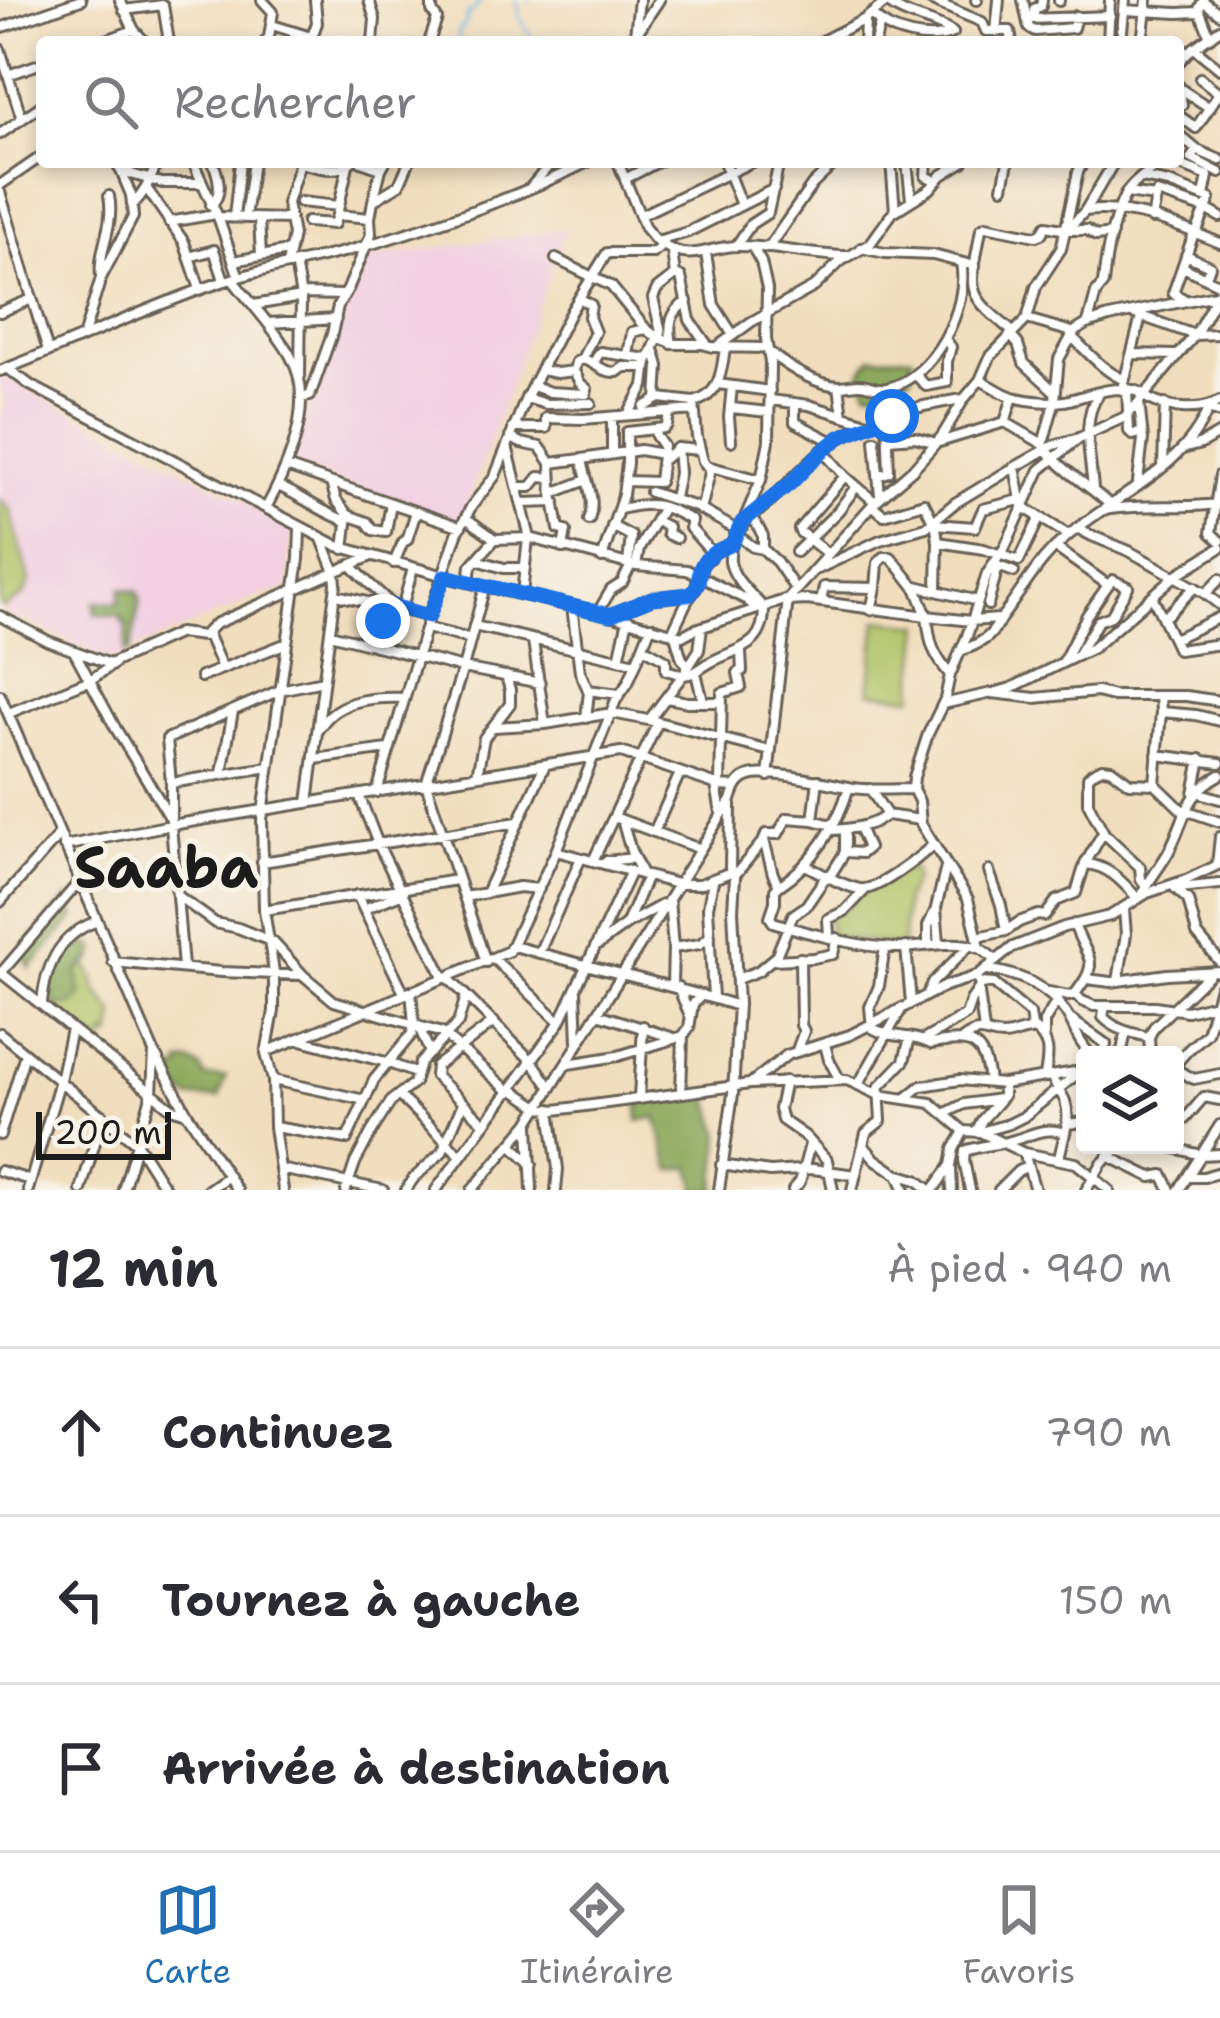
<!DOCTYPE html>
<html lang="fr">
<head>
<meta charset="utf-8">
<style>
	body { margin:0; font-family:"Shantell Sans",sans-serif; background:#f2f2f3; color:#2b2b33 }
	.controls { position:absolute; right:36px; bottom:36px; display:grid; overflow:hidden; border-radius:12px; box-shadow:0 6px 18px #0003 }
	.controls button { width:108px; height:108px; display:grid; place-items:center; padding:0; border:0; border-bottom:3px solid #e1e1e2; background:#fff; color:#2b2b33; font:60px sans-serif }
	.scale { position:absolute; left:36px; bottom:30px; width:135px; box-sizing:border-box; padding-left:12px; border:6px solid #1c1c1c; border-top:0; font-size:33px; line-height:42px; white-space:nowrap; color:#1c1c1c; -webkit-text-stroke:9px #f7f3e8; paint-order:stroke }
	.stop { position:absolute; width:36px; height:36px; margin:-27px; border:9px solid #1a73e8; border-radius:50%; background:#fff }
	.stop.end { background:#1a73e8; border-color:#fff; box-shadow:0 3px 12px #0008 }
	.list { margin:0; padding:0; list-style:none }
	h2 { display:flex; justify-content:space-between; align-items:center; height:156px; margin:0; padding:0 48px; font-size:51px }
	h2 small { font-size:39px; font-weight:400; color:#7c7c81 }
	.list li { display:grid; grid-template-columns:78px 1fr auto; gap:36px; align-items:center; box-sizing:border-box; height:168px; padding:0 48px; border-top:3px solid #e1e1e2 }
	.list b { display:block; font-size:45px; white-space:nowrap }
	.list em { font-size:39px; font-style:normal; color:#7c7c81 }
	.icon { flex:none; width:66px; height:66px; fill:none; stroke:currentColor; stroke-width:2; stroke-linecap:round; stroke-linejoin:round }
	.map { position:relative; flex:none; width:1220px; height:1190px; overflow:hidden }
	.search { position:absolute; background:#fff; box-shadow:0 6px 18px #0003; left:36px; right:36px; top:36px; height:132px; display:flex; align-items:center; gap:30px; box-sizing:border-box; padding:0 42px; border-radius:12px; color:#7c7c81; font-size:45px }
	.sheet { height:660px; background:#fff }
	nav { display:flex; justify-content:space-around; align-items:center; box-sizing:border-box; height:168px; border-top:3px solid #e1e1e2; background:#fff; font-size:33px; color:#7c7c81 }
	nav a { display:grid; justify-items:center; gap:6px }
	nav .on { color:#1f6fb2 }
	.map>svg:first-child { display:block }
	.built { fill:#f2cfe1 }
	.green { fill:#b0c266; stroke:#666f41; stroke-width:3 }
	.forest { fill:#8ca85b; stroke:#54623c; stroke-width:3 }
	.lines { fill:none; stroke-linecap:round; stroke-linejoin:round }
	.stream { stroke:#6eb6e5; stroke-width:3 }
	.minor-casing { stroke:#676054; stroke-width:14 }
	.minor { stroke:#fff; stroke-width:8 }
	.route { stroke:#1a73e8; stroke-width:15 }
	.labels { text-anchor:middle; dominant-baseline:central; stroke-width:10; stroke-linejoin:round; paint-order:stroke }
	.district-label { font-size:57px; font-weight:bold; fill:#1c1c1c; stroke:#f7f3e8 }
</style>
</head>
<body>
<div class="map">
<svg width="1220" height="1190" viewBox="0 0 1220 1190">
	<rect width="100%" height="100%" fill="#f7f3e8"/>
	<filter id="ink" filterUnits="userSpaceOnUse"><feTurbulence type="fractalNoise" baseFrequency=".00833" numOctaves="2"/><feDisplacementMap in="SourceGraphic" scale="24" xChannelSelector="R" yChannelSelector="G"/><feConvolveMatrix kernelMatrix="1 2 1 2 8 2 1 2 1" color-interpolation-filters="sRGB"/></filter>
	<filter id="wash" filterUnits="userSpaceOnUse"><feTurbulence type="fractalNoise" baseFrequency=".004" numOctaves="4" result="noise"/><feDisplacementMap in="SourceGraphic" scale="48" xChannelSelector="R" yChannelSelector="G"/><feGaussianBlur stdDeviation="2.7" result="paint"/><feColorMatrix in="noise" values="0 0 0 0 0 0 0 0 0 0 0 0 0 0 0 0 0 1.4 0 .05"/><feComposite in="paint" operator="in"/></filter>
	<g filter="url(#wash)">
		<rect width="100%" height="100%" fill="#f1ddbd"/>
		<path class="built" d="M565,229L460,525L289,464L361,259Z
			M3,375L5,378L10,376L12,382L292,525L289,565L292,566L287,588L271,595L269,592L108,661L23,618L21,621L8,617L4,612L5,609L0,606V417L7,401L0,390V376Z"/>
		<path class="green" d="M0,500L10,509L30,581L24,595L4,608L0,606Z
			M877,620L921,625L913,697L869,692Z
			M913,866L915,880L905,899L903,947L830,936L828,917C849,908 845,907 860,895C875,883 896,872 913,866Z
			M86,963L96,983L95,989L115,1014L111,1037L105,1035L102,1053L58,1018L55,1005C66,1005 74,1006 81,996L77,973Z"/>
		<path class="forest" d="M912,356V375L888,389L868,391L861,372L872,357Z
			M121,589L137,591L140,601L130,652L125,654L127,624L121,622V616L95,614V602L119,603Z
			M68,897L75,917L30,968L21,951Z
			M90,944L96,949L92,959L78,970L81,996L71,1005H55L47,981L51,972L60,971L59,962L71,949Z
			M190,1062L201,1068L204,1077H226L219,1098H189L177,1086L173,1071L182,1067L181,1063Z
			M708,1093L721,1135L715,1190H697L691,1167L671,1170L656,1117L638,1121L639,1102Z"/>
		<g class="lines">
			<path class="stream" d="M517,0L519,17L531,37
				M529,1V0
				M459,42V31L465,25L468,14L477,7L479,0"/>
		</g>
	</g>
	<g filter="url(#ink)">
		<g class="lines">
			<defs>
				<path id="minor" d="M120,0L134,30L145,42
					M262,0L273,12L269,37L265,42
					M369,0L375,19L373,42
					M930,0L982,22L986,31H1010L1012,42
					M976,0H977
					M1023,0L1029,28L1035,31L1073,28L1076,16
					M1059,1V0
					M887,2C905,18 934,19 953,33
					M124,10L163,5L169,42
					M1124,10L1178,13L1198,12
					M871,14C889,34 929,43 953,33
					M1029,19L1110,16
					M1034,19V9L1041,6L1042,0
					M272,25L311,37
					M0,28L81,0
					M996,32L999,0
					M635,34L639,0
					M1210,37L1199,9L1203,1L1220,14
					M100,42L134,30
					M310,42L317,23L315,0
					M429,42L437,19L432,11V0
					M631,42L659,0
					M820,42L865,19L889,0
					M864,42L865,20
					M875,42L880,23
					M1108,42L1110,0
					M1121,42L1125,0
					M1142,42L1147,0
					M1194,48L1220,69
					M0,49L22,119
					M1178,63L1188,52L1220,29
					M8,75L42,63
					M1200,78L1219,93
					M1179,86L1182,105
					M1181,89L1210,108
					M1178,115L1196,128L1219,93
					M0,134L42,105
					M1178,134L1197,150L1220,160
					M1197,150L1191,158L1220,173
					M115,162L121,171L162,183H202
					M193,162L218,217L239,277
					M361,162L381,169
					M618,162L645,228L656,241
					M724,162L741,205
					M891,162L895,211
					M907,162L911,199
					M927,162L926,176L936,181
					M300,163C318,167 336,175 351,162
					M130,166L147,162
					M1183,166L1208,176L1204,196
					M1142,178L1169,183L1210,199L1197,231L1194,233L1173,293L1184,299
					M625,179L658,162
					M0,185L42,156
					M1003,187L1008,162
					M530,188L552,162
					M147,189L184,242L200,289
					M0,192L48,351
					M1127,193L1155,197
					M374,200L399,185L409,162
					M300,202L339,206L337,215L370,218
					M134,203C146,192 151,176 158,162
					M211,205C224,194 218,175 213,162
					M339,206L348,165
					M1085,211C1132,205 1178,226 1220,243
					M641,215L752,162
					M218,217L290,219
					M234,217L240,162
					M245,217L253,162
					M259,219L261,256
					M1152,219L1157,193L1206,209L1220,217
					M169,222L216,214
					M307,222L334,224L337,215
					M1068,230H1087L1096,236L1112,234
					M657,241L688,232L774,189
					M736,246L751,224L768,213L779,162
					M768,248L812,185L836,162
					M861,248L885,253L933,255L975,266
					M672,251L675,275L681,277L690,320L706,343
					M706,253L714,305L733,335
					M1186,255L1210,266L1206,277
					M189,257L214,250L224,280
					M556,259L611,286L646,329L657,337L675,344H702L713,347L767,348
					M234,261L288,251
					M295,263L301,297L300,376
					M287,264L293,235L287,203L300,162
					M1183,267L1220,285
					M101,276C98,248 115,226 109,196
					M232,279C251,304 274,327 290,355C317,401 289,466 266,508
					M301,294L342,295
					M254,305L301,297
					M0,312L32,299
					M1132,313L1195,335L1220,334
					M1027,319L1072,332
					M268,323L336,319
					M1088,323L1096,293L1103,284C1106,255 1112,221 1125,195C1132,182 1151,170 1163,162
					M1013,332C961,290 971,291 981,229L986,226L1036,236L1041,234L1046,226L1067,230L1085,211L1114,162
					M84,334L101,278L133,217L131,195L121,171
					M1010,335L1018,344L1024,363L1053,390
					M1071,336C1087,351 1103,371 1123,379
					M672,344C668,324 670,313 687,301
					M717,347L751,322L814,287L841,261L870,244L893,212L930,189L942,175L963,162
					M725,347C722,370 720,396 694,402L697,437L703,461L707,466L761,480
					M655,352L659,366L657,399
					M769,352C789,368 813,384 839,386L843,416
					M1133,354L1177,355
					M628,355L632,332L646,329
					M582,359C596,362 601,373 617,372L624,367H646
					M594,362L600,352L648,359
					M7,368L30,385L338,546L455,579L611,615L682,636L693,630L788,599L875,502L913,469L942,436L964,399L980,380L990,357L1027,319L1036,287L1061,249L1078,172L1083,162
					M541,370L557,373L574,371
					M0,371C74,343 146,307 222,282C265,268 311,261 355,249C435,225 514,199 588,162
					M574,371L576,362L582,359L595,332L589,317L591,305L579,298
					M574,371L580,383L587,389L586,394
					M915,374L926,386L947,382V361L951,347L945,339
					M980,380C991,385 1002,394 1013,397C1028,401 1054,404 1069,400C1089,395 1111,386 1133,390C1145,393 1139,393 1149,399C1170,410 1200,412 1220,401
					M718,384L770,391
					M533,386L550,392L585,394
					M839,386C841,386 857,384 859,384C869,384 876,390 887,388C933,379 970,307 961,263
					M1122,390L1141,317
					M1127,390L1129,431L1133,435L1142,432
					M301,398L310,396L332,334L338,306L348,289L371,234L370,218L373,201L381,169L385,162
					M526,398L546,404L591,403
					M770,400L809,405L867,423
					M795,403V422L833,442
					M644,407L660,398L694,402
					M732,408L768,412
					M628,415L644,386L647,362L661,332L653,298L657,289L675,275
					M1005,422L1013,397
					M513,428H546V418L583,419L694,410
					M510,437L521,443L540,447L551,463L552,488L559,529L566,531L563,548
					M888,439L915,437L936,443L1005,422L1043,444
					M875,440L880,496
					M731,441L729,417L732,386
					M507,446L530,538
					M1182,449L1201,444L1220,433
					M823,451L845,476L875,502
					M612,454V417
					M664,459L677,448L700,450
					M551,463L582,459
					M286,467L461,527
					M1015,467L1022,506L1068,535
					M1163,467L1165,404
					M880,475L889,472L887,418
					M1220,475L1211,533L1220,541
					M625,481L659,482L663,446L656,436L655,430
					M1138,482L1143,439L1139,402
					M331,483L336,500L348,515L344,549
					M278,486C302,496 322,513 347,521
					M519,487H531L539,477L551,478
					M1093,489C1091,459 1080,419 1099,394
					M650,492L696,507L737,530
					M553,493L587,480
					M674,498L679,473L677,448
					M522,503L555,502
					M1110,505C1088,484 1059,470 1043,444L1055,400L1059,359L1074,332L1087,324L1109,317L1215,295
					M873,506L884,515L924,503L936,527L938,542L984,549L1019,561L1040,517
					M621,509C652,501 664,504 692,521L690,528L713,554
					M701,510L711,468
					M1105,510C1142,503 1180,509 1217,504
					M750,512L763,536V549
					M348,515L367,522L373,530L386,532L391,503
					M746,515L761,480L769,441L770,362L766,339L767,289L761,262L753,248
					M466,518L495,539L530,538L636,566L687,570L747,600L756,608
					M589,520C597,498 585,480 582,459L640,450L662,454
					M656,521L668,527L667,534L676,538
					M935,524L975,527L983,509L1020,500
					M612,526L631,536L628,564
					M1077,528L1092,536L1129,551L1203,592L1220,605
					M736,534L753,547L763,549L777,562L796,590
					M1055,547L1108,585L1087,615L1063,662
					M796,552L838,511L856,487
					M828,554L800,532L799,529L845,476
					M602,558L623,495L627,463V432L664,428L667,425L669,414
					M477,560L504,568H524
					M394,563L403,542L407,540L416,512
					M993,564L1014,572
					M351,565C364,580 378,591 392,605L380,626L375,646
					M636,566L639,549L663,507
					M818,569L880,540L926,527L955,503L1008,471L1054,445L1079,438L1127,416L1195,335L1220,290
					M469,582L471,566L495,539
					M485,586L463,668L426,784L486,962
					M916,586L978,601
					M876,588L878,563L884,557H891L917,590L927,616L971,621L999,619
					M937,590L938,542
					M1206,593L1220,579
					M522,594L528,538
					M336,595L429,616
					M1152,596L1178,650L1220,644
					M789,601L807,600L927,616C930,645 932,652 950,675
					M821,602L824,587L876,588L871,610
					M988,605L998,566
					M572,606L580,672L589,692L586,718
					M762,606C751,594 732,578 730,561C728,530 750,520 769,502C791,481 813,455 838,439C874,416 921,405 963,399
					M402,608L413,568
					M598,612L611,590L622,583L631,565
					M612,614L652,598L690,594
					M0,616L48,641L110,664L179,633L203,636L215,624L369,557
					M1164,618L1195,587
					M474,626L636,663
					M426,628L470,639
					M207,633L222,668
					M672,633L687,601L696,588L702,565L716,551L731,544
					M330,634L463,668L540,683
					M675,635L682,659L689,666
					M1174,639L1220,617
					M533,641L545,724
					M643,647L666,660V670L683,675L699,650L702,627
					M960,651C969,648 978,644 985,639C993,634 997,625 1002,617C1017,598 1030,575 1046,557C1093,503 1181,478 1208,409L1220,413
					M75,653L116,729L169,816
					M1078,654L1098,621L1111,616L1128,587L1113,580L1108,585
					M619,659L628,619
					M696,673L703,701
					M201,677L287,643
					M588,690L619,694
					M997,692L1011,688L1093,648L1175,576L1220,548
					M0,695L154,1052L187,1113L237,1190
					M1160,696L1161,712L1196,715L1220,721
					M667,698L687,702H722
					M943,704L992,693L1035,698L1097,692L1113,696H1186L1220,701
					M1161,712L1155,784L1185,813
					M9,713L90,680L114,664
					M649,720L683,675C696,674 700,668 711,662C739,647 765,648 764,607
					M321,726C338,699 374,697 404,698
					M494,727L545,724L612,713L658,722L770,751
					M1157,755L1220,763
					M315,759L388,749
					M222,773L233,711
					M477,775L484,738L510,704V690L506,676
					M768,776L788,599
					M171,783L269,767
					M716,785L721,813
					M720,786L722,693L741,687L738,673L742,671L741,651
					M870,789L887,815L920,820
					M377,792L429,616L457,534L471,507L495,476L526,398L571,311L607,253H653L663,245C691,263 707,247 736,246C773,245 810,256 848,256
					M1197,792L1220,799
					M1194,793L1201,759
					M359,795L378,844L444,978
					M308,803L336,584L335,572L322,539
					M1188,811L1220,822
					M614,817L700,849
					M622,820L631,851L642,874
					M813,820L818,780
					M831,830C850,829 871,827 887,815
					M654,832L680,773
					M1105,835L1088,803V777L1092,773L1102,768L1111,769L1130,783L1155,784
					M764,840L773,874L779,886L775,890V902L770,917L773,922C806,933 859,947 894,948C923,949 950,938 979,948
					M64,846L171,825L621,752L720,786L735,787
					M556,851L677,884H700L731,872
					M845,852L862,853L868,848L859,827
					M593,861L658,722
					M606,861L634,858
					M262,862L518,822
					M1085,864L1101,836H1107L1140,867L1141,879L1146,886
					M805,865C821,873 842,886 860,889C877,892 921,856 934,844
					M1217,865L1220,837
					M989,871L1001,905L1006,931
					M735,875L764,840L766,834H778L787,818L813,820L832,825
					M830,876L845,852V829
					M713,881L708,907L713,998
					M779,886C813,864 838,825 849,787
					M1175,888L1188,900L1197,934L1220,962
					M1179,888L1220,884
					M487,891L545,765
					M1142,894C1149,880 1160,867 1168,853C1185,822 1184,794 1220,775
					M357,895L404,993
					M178,896L215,923L238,928L273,942L302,974
					M464,897L519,887L539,889
					M669,899L673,948L672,985
					M0,902L59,835
					M364,909L403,893
					M264,910L457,880
					M627,923L647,876
					M829,936L828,919L845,911L864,891
					M977,937L1006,931L1019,922L1038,915L1045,916L1056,901L1076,893L1085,864C1108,865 1123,882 1138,899
					M939,943L936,908L946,867
					M928,944V926L936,909
					M598,945L627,924L662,905
					M514,946C588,967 664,983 738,1006
					M885,947L879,986L870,1007L872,1028C891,1039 914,1034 931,1044C971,1038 983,1039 989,1081
					M906,947L911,1003
					M673,948L700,944L710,936
					M539,953L581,858
					M494,959L560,1022
					M774,960L813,958L833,954L837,938
					M996,960L980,948L968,899L921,824L919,801L913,789L914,777L928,734L945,699L950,675L967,636L987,574L1005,547L1040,470L1079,438
					M113,962L221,972L303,975L334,1001L442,1033L510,1092
					M183,967L171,825V783L167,739L280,690L323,681
					M988,970C1018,973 1049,987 1066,1013C1077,1030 1075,1038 1091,1055
					M0,972L171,1108L187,1113
					M1,973L79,882
					M447,977L533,1062L551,1088
					M737,979L758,971L776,956L793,915L806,906L827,875
					M1087,979L1111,982L1167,974L1220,971
					M1118,981L1126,934L1124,910
					M980,983L994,984L1030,1014L1032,1027C1051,1041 1049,1053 1045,1076
					M678,987L690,1016
					M576,991L578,1042
					M928,992L932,983L970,945
					M1049,992L1069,996L1075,994C1102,959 1087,961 1074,924
					M979,993L984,1031
					M1075,994L1082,1001L1094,1006H1155L1187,1011L1220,1003
					M42,1004C45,968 59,935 95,922
					M1105,1006L1103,1017C1115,1030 1132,1033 1149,1037
					M598,1014L674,1038
					M1070,1019L1106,1044L1104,1055
					M419,1027L430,1053
					M0,1033L137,1144L166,1190
					M1044,1035V1022L1057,1001
					M297,1039L386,1062L415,1073
					M925,1039L966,1015L971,1000L980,987L978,979
					M963,1039C982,1025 985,1036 1003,1036C1015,1036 1022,1029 1034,1030
					M825,1044L829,1060L840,1080
					M797,1050L804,1031L801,1025L800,958
					M266,1052L509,951L556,851L616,700L628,683L651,626
					M1121,1055L1126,1032
					M1150,1055L1149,1037L1154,1027L1209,974
					M568,1064L618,1056L683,1036
					M1175,1065L1187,1051L1207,1033L1220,987
					M1175,1069L1194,1079L1220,1074
					M1051,1075C1054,1085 1061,1091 1065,1101C1072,1120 1062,1140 1059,1159
					M273,1080L365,1100
					M785,1081L779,1109L782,1120L805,1136L827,1160L833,1190
					M751,1083L787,1055L850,1035L945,986L977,976L1013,947L1064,927L1110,916L1147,893L1186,880L1220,864
					M858,1085L901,1010
					M512,1089L539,1107L555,1110L750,1084L847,1080L879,1095L931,1103L964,1131L980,1132L1009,1124L1023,1117L1085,1068
					M681,1092L683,1036L689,1028L693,1004L702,995
					M398,1095L461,1156
					M639,1098L643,1026
					M906,1098L921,1086L960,1080L1003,1084L1075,1072
					M550,1110L558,1169L556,1190
					M944,1114L964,1104L1000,1099
					M1185,1119L1204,1097L1220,1100
					M485,1124L435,1076L436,1066L494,1022
					M529,1124L532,1190
					M1067,1124L1085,1122
					M274,1127L347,1139L374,1080L412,1034L414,1024L411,991
					M976,1132L982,1120L1003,1096V1084
					M982,1133L1024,1153L1076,1163L1109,1190
					M0,1135L25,1054
					M511,1144L532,1164
					M1163,1145L1201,1155L1220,1154
					M865,1147L875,1159L898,1175L905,1190
					M1024,1153L1035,1190
					M1108,1156L1151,1177L1163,1175L1170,1190
					M721,1165L770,1172L813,1169L855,1175
					M951,1168L952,1190
					M280,1169L383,1190
					M0,1171L30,1180
					M900,1175L917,1180L930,1190
					M1188,1177H1204L1220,1172
					M28,1190L60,1080L71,1029
					M81,1190L103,1115
					M123,1190L152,1093L154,1052
					M208,1190L228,1176
					M283,1190L274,1127L273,1080L266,1054L274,1011V972L264,910L262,820L299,559L300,527
					M346,1190L355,1163L372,1131L392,1100L414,1083L420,1063L458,1023L466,996
					M406,1190L413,1179L442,1152L463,1103
					M436,1190L560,1022L631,871
					M472,1190L529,1123L731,800C734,791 737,781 747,777C770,768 829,784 854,788C874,791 894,789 913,789
					M719,1190L733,1094L738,1004L733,910L735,877L730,868L731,805
					M793,1190L800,1182L810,1144
					M852,1190L866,1133L881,1121L879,1087L904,1061L910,1038
					M933,1190L951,1165L954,1149L964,1131
					M970,1190L964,1160L965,1151C981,1145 998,1145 1014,1140C1032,1135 1043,1127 1062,1132
					M999,1190L1018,1171L1028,1166
					M1086,1190L1102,1163L1123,1145
					M1179,1190L1220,1125"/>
			</defs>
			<use href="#minor" class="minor-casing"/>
			<use href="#minor" class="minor"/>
		</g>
	</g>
	<g class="lines" filter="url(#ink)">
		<path class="route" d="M383,621L392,606L429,616L445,576L610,615L652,598L691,594L698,584L700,569L704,561L716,551L732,544L742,522L791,483L818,455L840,437L892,416"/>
	</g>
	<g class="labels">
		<g class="district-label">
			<text x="166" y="867">Saaba</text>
		</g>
	</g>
</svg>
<div class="controls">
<button><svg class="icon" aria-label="layers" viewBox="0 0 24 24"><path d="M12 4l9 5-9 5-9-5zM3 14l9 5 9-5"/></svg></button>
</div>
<div class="scale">200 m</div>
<div class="stop" style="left:892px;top:416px"></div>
<div class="stop end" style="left:383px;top:621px"></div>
<div class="search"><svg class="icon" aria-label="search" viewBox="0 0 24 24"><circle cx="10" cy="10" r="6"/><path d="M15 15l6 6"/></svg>Rechercher</div>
</div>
<section class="sheet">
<h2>12 min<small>À pied · 940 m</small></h2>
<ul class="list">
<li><svg class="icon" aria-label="ahead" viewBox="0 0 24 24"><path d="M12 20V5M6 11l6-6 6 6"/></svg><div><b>Continuez</b></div><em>790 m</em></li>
<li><svg class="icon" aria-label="left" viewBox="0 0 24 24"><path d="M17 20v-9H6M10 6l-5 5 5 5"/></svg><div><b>Tournez à gauche</b></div><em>150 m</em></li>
<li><svg class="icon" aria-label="arrive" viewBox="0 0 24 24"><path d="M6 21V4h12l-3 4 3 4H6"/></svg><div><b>Arrivée à destination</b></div></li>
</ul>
</section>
<nav>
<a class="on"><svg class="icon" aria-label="map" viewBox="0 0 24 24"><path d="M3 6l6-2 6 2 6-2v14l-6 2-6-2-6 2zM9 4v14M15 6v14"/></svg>Carte</a>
<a><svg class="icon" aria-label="directions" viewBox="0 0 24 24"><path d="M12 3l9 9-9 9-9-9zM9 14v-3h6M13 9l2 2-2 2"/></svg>Itinéraire</a>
<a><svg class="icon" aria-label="saved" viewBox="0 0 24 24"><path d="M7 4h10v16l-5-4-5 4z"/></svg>Favoris</a>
</nav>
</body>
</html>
